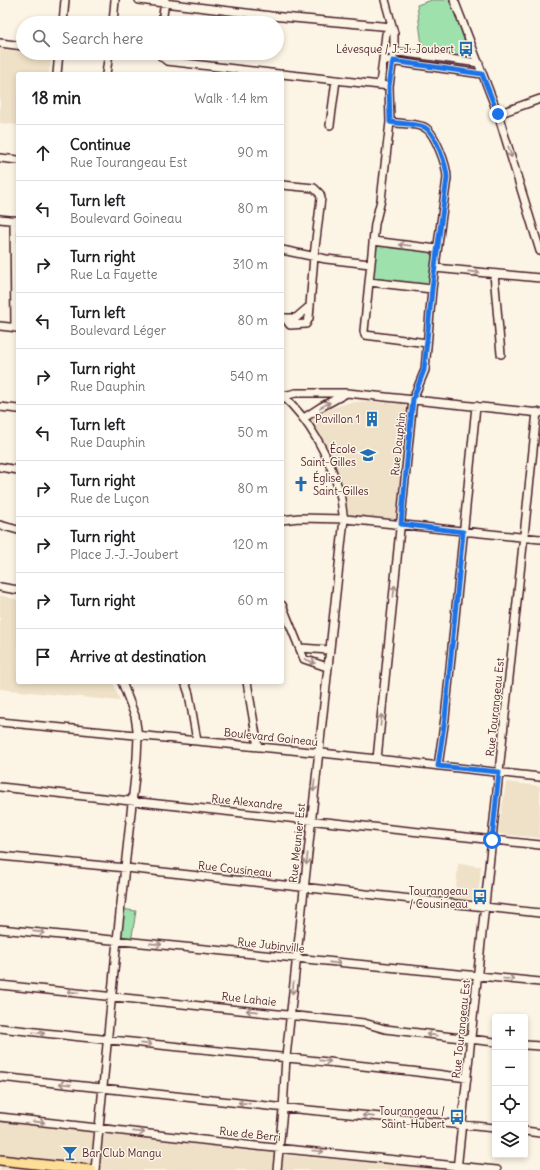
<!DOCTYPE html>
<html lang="en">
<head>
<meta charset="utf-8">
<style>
	body { margin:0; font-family:Delius,sans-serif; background:#f2f2f2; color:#202124 }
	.controls { position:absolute; right:12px; bottom:12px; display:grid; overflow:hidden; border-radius:4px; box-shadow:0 2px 6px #0003 }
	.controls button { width:36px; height:36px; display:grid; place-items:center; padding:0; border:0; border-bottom:1px solid #e0e0e0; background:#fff; color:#202124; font:20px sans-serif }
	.stop { position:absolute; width:12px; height:12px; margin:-9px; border:3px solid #1a73e8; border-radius:50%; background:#fff }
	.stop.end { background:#1a73e8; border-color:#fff; box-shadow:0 1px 4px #0008 }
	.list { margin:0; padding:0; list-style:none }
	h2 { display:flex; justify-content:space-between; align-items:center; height:52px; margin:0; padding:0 16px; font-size:17px }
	h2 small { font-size:13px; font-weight:400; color:#757577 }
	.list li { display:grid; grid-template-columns:26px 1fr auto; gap:12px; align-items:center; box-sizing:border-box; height:56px; padding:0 16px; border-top:1px solid #e0e0e0 }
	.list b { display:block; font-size:15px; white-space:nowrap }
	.list p { margin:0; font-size:13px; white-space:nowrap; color:#757577 }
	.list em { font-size:13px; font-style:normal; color:#757577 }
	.icon { flex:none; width:22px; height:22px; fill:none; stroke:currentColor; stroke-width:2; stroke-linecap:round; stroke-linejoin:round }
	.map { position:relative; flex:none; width:540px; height:1170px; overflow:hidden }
	.search { position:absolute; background:#fff; box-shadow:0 2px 6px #0003; left:16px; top:16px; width:268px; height:44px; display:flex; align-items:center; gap:10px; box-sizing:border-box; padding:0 14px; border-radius:22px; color:#757577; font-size:15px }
	.panel { position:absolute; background:#fff; box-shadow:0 2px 6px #0003; left:16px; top:72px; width:268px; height:612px; border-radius:4px }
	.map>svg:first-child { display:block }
	.built { fill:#efe1c8 }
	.green { fill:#9ee1ac; stroke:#74806c }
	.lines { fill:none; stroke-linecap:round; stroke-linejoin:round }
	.minor-casing { stroke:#4a1f2b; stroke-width:10 }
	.major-casing { stroke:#4a1f2b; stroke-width:12 }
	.minor { stroke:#fcf5e5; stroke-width:7 }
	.major { stroke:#fcde96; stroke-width:9 }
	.oneway { stroke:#a38a88 }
	.route { stroke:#1a73e8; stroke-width:5 }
	.labels { text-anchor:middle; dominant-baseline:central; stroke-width:3; stroke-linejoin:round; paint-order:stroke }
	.poi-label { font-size:11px; fill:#4a1f2b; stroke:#fcf5e5; text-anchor:end }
	.street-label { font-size:11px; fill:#4a1f2b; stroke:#fcf5e5 }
</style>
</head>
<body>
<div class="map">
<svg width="540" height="1170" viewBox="0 0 540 1170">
	<rect width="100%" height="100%" fill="#fcf5e5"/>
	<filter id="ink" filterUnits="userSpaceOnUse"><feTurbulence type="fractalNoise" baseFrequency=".025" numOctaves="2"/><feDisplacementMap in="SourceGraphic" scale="8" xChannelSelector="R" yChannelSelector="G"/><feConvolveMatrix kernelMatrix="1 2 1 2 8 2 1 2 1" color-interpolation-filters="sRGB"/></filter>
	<g filter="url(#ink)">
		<path class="built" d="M0,49L52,56L49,74H18V125L0,123Z
			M364,401L411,405L399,519L349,515L334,465L310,419L332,408L347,403Z
			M0,595L18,600V682H113L120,701L0,689Z
			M506,782L540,786V838L498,834Z
			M458,864L481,866L478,900L455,898Z
			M0,1121L284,1155L449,1170H0Z"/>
		<path class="green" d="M432,0H451L471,62L423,54L417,5Z
			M379,244L431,250L433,265L430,283L423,287L375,280L370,273L374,249Z
			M121,909L136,911L131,942L117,940Z"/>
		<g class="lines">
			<defs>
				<path id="minor" d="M139,0L271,16L392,27
					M385,0L394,33V51L389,86L390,122L381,200L375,224L364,331L365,335L427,343
					M454,0L498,114L540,251
					M63,23L65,0
					M113,23L115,0
					M162,23L165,0
					M0,43L23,46
					M384,50L479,63
					M160,53L161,56L167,61L279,74
					M383,60L482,74
					M57,74L59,53
					M106,74L109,53
					M282,74L389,86
					M380,85L386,34L392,27
					M498,114L540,99
					M330,125L336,80
					M0,158L18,160
					M282,185L314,188L320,194L321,198L314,256L309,318L306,324L290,325L285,318
					M0,219L18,221
					M14,220L15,328
					M373,241L437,249
					M282,250L326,259L370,264
					M435,268L540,278
					M494,274L501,354
					M369,282L432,289
					M282,318H296L310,306
					M0,326L18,328
					M283,396L296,393H347L540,413
					M0,407L18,409
					M304,418L321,407L345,394
					M0,467L18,470
					M282,520L299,518L346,519L540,539
					M0,525L18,530
					M0,587L18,590
					M282,605L304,659L327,667
					M300,648L329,650
					M185,682L189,694L197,741
					M247,682L258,747
					M0,722L322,753L540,777
					M377,759L413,399L425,370L432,289L447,178C447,166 435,132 424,127C414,123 400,124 390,122
					M438,766L445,718L476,406
					M0,787L540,845
					M0,856L126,868L540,913
					M0,929L540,982
					M0,985L364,1023L385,1029L495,1042
					M0,1028C155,1046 311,1058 467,1078
					M525,1045L540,1046
					M0,1077L277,1107L495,1128
					M0,1117L255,1146L497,1170
					M525,1131L540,1133
					M95,1170L117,940L137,758L138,736L135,716L122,682
					M277,1170L283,1110L286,1057L344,519C342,511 342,502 340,494C330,458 310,420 282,395
					M457,1170L537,412"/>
				<path id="major" d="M0,1160L91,1170"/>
			</defs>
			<use href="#minor" class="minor-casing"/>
			<use href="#major" class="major-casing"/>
			<use href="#minor" class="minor"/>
			<use href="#major" class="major"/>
		</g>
		<defs><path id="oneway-shaft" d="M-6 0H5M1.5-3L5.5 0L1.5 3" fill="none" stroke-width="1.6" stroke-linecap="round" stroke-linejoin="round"/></defs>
		<g class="oneway">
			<use href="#oneway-shaft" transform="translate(510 152) rotate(73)"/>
			<use href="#oneway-shaft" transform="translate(405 245) rotate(-173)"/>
			<use href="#oneway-shaft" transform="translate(474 272) rotate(6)"/>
			<use href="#oneway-shaft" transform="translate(325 405) rotate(-29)"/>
			<use href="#oneway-shaft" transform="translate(394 591) rotate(-84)"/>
			<use href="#oneway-shaft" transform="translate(310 661) rotate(23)"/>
			<use href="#oneway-shaft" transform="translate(381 720) rotate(-84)"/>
			<use href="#oneway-shaft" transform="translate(314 786) rotate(96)"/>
			<use href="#oneway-shaft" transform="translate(307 859) rotate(96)"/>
			<use href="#oneway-shaft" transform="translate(39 932) rotate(6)"/>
			<use href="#oneway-shaft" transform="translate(156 944) rotate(6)"/>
			<use href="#oneway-shaft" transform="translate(335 963) rotate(6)"/>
			<use href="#oneway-shaft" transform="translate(509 979) rotate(5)"/>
			<use href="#oneway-shaft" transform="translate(293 988) rotate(96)"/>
			<use href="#oneway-shaft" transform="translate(73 992) rotate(-174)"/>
			<use href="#oneway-shaft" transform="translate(252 1011) rotate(-174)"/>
			<use href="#oneway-shaft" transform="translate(39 1033) rotate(7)"/>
			<use href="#oneway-shaft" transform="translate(432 1035) rotate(-173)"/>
			<use href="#oneway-shaft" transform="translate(146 1044) rotate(6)"/>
			<use href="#oneway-shaft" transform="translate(325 1061) rotate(6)"/>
			<use href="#oneway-shaft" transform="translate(65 1084) rotate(-174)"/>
			<use href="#oneway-shaft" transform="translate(244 1103) rotate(-174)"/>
			<use href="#oneway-shaft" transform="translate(368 1116) rotate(-174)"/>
			<use href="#oneway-shaft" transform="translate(39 1122) rotate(6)"/>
			<use href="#oneway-shaft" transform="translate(139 1132) rotate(6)"/>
			<use href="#oneway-shaft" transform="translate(318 1151) rotate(5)"/>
		</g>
	</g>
	<g class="lines" filter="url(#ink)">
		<path class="route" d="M492,840L499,772L438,766L445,718L463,532L401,524L413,399L424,370L432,289L447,178C447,166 435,132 424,127C414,123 400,124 390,122L389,86L393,61L482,74L498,114"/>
	</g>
	<defs>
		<symbol id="bus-bare" viewBox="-9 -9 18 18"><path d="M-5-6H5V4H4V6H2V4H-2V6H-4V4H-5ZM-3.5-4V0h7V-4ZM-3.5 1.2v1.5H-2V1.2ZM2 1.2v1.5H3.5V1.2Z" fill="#1f6fb2" stroke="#fcf5e5" stroke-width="2.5" paint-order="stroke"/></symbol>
		<symbol id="building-bare" viewBox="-9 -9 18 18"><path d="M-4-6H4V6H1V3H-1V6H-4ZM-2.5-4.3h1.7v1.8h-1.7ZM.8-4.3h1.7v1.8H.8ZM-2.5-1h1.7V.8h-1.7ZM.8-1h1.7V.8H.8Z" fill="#1f6fb2" stroke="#fcf5e5" stroke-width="2.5" paint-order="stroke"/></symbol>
		<symbol id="school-bare" viewBox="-9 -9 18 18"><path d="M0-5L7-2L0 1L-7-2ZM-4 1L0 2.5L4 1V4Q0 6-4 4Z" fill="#1f6fb2" stroke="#fcf5e5" stroke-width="2.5" paint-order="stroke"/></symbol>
		<symbol id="church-bare" viewBox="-9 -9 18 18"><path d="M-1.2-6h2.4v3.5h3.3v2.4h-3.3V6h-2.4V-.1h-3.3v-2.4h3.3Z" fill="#1f6fb2" stroke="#fcf5e5" stroke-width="2.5" paint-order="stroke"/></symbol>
		<symbol id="bar-bare" viewBox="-9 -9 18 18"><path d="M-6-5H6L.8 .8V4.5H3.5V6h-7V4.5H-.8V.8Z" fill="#1f6fb2" stroke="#fcf5e5" stroke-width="2.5" paint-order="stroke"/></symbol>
	</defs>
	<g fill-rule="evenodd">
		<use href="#bus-bare" x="455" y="38" width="22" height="22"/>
		<use href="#building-bare" x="361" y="408" width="22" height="22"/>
		<use href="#school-bare" x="357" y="444" width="22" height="22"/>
		<use href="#church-bare" x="290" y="473" width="22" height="22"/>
		<use href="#bus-bare" x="469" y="886" width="22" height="22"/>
		<use href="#bus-bare" x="446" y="1106" width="22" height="22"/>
		<use href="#bar-bare" x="59" y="1142" width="22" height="22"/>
	</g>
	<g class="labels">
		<g class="poi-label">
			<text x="454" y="49">Lévesque / J.-J.-Joubert</text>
			<text x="360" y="419">Pavillon 1</text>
			<text x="356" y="449">École<tspan x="356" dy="13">Saint-Gilles</tspan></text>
			<text x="313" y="478" text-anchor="start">Église<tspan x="313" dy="13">Saint-Gilles</tspan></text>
			<text x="468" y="891">Tourangeau<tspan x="468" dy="13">/ Cousineau</tspan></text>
			<text x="445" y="1111">Tourangeau /<tspan x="445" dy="13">Saint-Hubert</tspan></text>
			<text x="82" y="1153" text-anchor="start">Bar Club Mangu</text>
		</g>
		<g class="street-label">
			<text transform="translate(398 444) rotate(-84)">Rue Dauphin</text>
			<text transform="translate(495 707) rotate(-84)">Rue Tourangeau Est</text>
			<text transform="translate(271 737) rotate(6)">Boulevard Goineau</text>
			<text transform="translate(247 802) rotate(6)">Rue Alexandre</text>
			<text transform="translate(297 843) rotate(-84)">Rue Meunier Est</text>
			<text transform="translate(235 869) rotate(6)">Rue Cousineau</text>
			<text transform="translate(271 945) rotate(6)">Rue Jubinville</text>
			<text transform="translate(249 999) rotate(6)">Rue Lahaie</text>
			<text transform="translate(461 1029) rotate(-84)">Rue Tourangeau Est</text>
			<text transform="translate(250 1134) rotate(6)">Rue de Berri</text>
		</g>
	</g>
</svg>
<div class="controls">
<button>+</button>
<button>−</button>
<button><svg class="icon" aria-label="locate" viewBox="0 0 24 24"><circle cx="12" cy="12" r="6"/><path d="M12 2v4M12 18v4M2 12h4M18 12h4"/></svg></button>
<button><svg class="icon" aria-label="layers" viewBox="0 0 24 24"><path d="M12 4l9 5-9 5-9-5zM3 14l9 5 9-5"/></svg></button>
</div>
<div class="stop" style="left:492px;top:840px"></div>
<div class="stop end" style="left:498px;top:114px"></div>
<div class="search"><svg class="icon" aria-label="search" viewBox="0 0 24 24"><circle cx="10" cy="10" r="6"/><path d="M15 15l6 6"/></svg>Search here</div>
<section class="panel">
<h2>18 min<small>Walk · 1.4 km</small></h2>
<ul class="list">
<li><svg class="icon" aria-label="ahead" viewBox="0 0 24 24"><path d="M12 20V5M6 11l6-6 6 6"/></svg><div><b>Continue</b><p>Rue Tourangeau Est</p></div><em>90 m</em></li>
<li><svg class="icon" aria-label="left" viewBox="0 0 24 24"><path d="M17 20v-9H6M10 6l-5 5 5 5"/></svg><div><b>Turn left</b><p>Boulevard Goineau</p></div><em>80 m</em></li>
<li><svg class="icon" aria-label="right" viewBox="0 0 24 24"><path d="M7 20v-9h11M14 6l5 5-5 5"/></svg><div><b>Turn right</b><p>Rue La Fayette</p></div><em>310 m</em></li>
<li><svg class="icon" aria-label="left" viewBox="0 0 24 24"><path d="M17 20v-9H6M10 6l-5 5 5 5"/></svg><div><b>Turn left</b><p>Boulevard Léger</p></div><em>80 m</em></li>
<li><svg class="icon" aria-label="right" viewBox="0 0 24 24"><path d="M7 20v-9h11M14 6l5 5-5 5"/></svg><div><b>Turn right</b><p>Rue Dauphin</p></div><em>540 m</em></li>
<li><svg class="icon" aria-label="left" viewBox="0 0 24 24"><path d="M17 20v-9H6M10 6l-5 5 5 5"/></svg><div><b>Turn left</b><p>Rue Dauphin</p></div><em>50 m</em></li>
<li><svg class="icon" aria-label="right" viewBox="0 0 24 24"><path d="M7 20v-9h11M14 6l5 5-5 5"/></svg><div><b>Turn right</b><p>Rue de Luçon</p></div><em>80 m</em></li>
<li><svg class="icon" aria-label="right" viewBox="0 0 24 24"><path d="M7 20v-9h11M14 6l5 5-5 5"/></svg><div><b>Turn right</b><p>Place J.-J.-Joubert</p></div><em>120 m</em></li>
<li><svg class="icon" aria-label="right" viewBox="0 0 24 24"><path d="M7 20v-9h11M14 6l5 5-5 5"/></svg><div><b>Turn right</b></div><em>60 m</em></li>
<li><svg class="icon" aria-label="arrive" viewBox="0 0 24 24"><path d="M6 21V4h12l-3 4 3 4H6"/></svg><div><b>Arrive at destination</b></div></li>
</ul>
</section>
</div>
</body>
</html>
